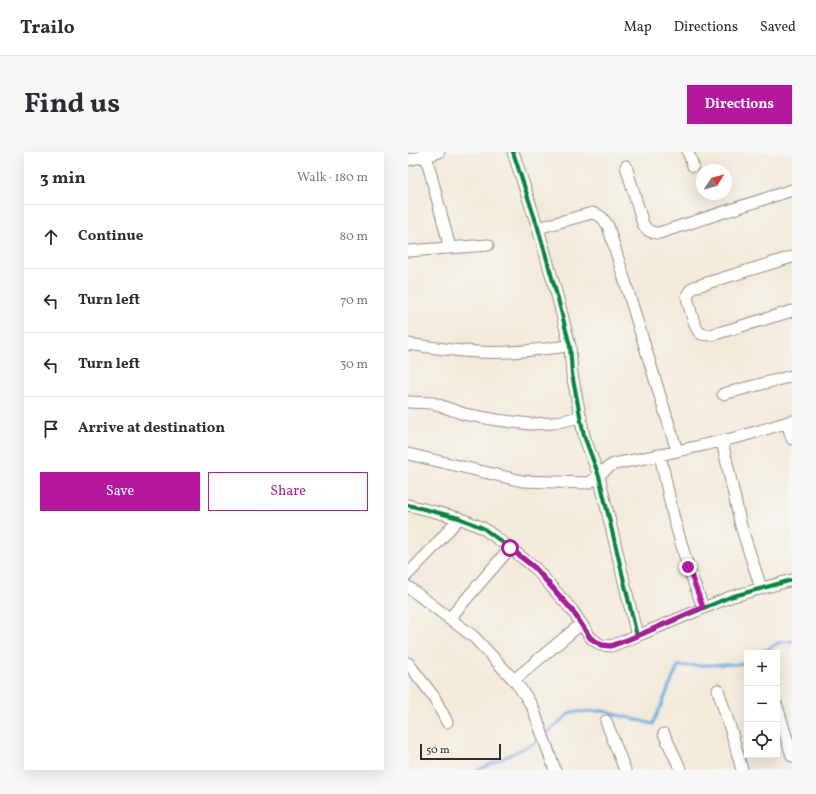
<!DOCTYPE html>
<html lang="en">
<head>
<meta charset="utf-8">
<style>
	body { margin:0; font-family:Vollkorn,serif; background:#f7f7f7; color:#2b2b33 }
	.controls { position:absolute; right:12px; bottom:12px; display:grid; overflow:hidden; border-radius:0px; box-shadow:0 4px 16px #0002 }
	.controls button { width:36px; height:36px; display:grid; place-items:center; padding:0; border:0; border-bottom:1px solid #e1e1e2; background:#fff; color:#2b2b33; font:20px sans-serif }
	.compass { position:absolute; left:288px; top:12px; width:36px; height:36px; border-radius:50%; background:#fff; box-shadow:0 4px 16px #0002; rotate:53deg }
	.scale { position:absolute; left:12px; bottom:10px; width:81px; box-sizing:border-box; padding-left:4px; border:2px solid #3b2a1e; border-top:0; font-size:11px; line-height:14px; white-space:nowrap; color:#3b2a1e; -webkit-text-stroke:3px #f6f6f2; paint-order:stroke }
	.stop { position:absolute; width:12px; height:12px; margin:-9px; border:3px solid #b5179e; border-radius:50%; background:#fff }
	.stop.end { background:#b5179e; border-color:#fff; box-shadow:0 1px 4px #0008 }
	.list { margin:0; padding:0; list-style:none }
	h2 { display:flex; justify-content:space-between; align-items:center; height:52px; margin:0; padding:0 16px; font-size:17px }
	h2 small { font-size:13px; font-weight:400; color:#7c7c81 }
	.list li { display:grid; grid-template-columns:26px 1fr auto; gap:12px; align-items:center; box-sizing:border-box; height:64px; padding:0 16px; border-top:1px solid #e1e1e2 }
	.list b { display:block; font-size:15px; white-space:nowrap }
	.list em { font-size:13px; font-style:normal; color:#7c7c81 }
	.actions { display:flex; gap:8px; padding:12px 16px }
	.actions a { flex:1; padding:9px 0; border:1px solid #b5179e; border-radius:0px; text-align:center; font-size:14px; color:#b5179e }
	.actions .main { background:#b5179e; color:#fff }
	.icon { flex:none; width:22px; height:22px; fill:none; stroke:currentColor; stroke-width:2; stroke-linecap:round; stroke-linejoin:round }
	.map { position:relative; flex:none; width:384px; height:618px; overflow:hidden; border-radius:0px }
	header { display:flex; align-items:center; gap:24px; box-sizing:border-box; height:56px; padding:0 20px; background:#fff; border-bottom:1px solid #e1e1e2 }
	header strong { font-size:19px }
	nav { display:flex; gap:22px; margin-inline-start:auto; font-size:14px }
	.intro { display:flex; align-items:center; justify-content:space-between; box-sizing:border-box; height:96px; padding:0 24px }
	h1 { margin:0; font-size:28px }
	.button { padding:10px 18px; border-radius:0px; background:#b5179e; color:#fff; font-size:14px; font-weight:700 }
	main { display:flex; gap:24px; padding:0 24px }
	aside { flex:1; background:#fff; border-radius:0px; box-shadow:0 4px 16px #0002 }
	.map>svg:first-child { display:block }
	.lines { fill:none; stroke-linecap:round; stroke-linejoin:round }
	.stream { stroke:#74b0e5; stroke-width:3 }
	.minor-casing { stroke:#978a7c; stroke-width:13 }
	.minor { stroke:#fff; stroke-width:11 }
	.cycleway-casing { stroke:#f6f6f2; stroke-width:6 }
	.cycleway { stroke:#00873e; stroke-width:4 }
	.route { stroke:#b5179e; stroke-width:5 }
</style>
</head>
<body>
<header>
<strong>Trailo</strong>
<nav><a>Map</a><a>Directions</a><a>Saved</a></nav>
</header>
<div class="intro"><h1>Find us</h1><a class="button">Directions</a></div>
<main>
<aside>
<h2>3 min<small>Walk · 180 m</small></h2>
<ul class="list">
<li><svg class="icon" aria-label="ahead" viewBox="0 0 24 24"><path d="M12 20V5M6 11l6-6 6 6"/></svg><div><b>Continue</b></div><em>80 m</em></li>
<li><svg class="icon" aria-label="left" viewBox="0 0 24 24"><path d="M17 20v-9H6M10 6l-5 5 5 5"/></svg><div><b>Turn left</b></div><em>70 m</em></li>
<li><svg class="icon" aria-label="left" viewBox="0 0 24 24"><path d="M17 20v-9H6M10 6l-5 5 5 5"/></svg><div><b>Turn left</b></div><em>30 m</em></li>
<li><svg class="icon" aria-label="arrive" viewBox="0 0 24 24"><path d="M6 21V4h12l-3 4 3 4H6"/></svg><div><b>Arrive at destination</b></div></li>
</ul>
<div class="actions"><a class="main">Save</a><a>Share</a></div>
</aside>
<div class="map">
<svg width="384" height="618" viewBox="0 0 384 618">
	<rect width="100%" height="100%" fill="#f6f6f2"/>
	<filter id="ink" filterUnits="userSpaceOnUse"><feTurbulence type="fractalNoise" baseFrequency=".025" numOctaves="2"/><feDisplacementMap in="SourceGraphic" scale="8" xChannelSelector="R" yChannelSelector="G"/><feConvolveMatrix kernelMatrix="1 2 1 2 8 2 1 2 1" color-interpolation-filters="sRGB"/></filter>
	<filter id="wash" filterUnits="userSpaceOnUse"><feTurbulence type="fractalNoise" baseFrequency=".012" numOctaves="4" result="noise"/><feDisplacementMap in="SourceGraphic" scale="16" xChannelSelector="R" yChannelSelector="G"/><feGaussianBlur stdDeviation="0.9" result="paint"/><feColorMatrix in="noise" values="0 0 0 0 0 0 0 0 0 0 0 0 0 0 0 0 0 1.4 0 .05"/><feComposite in="paint" operator="in"/></filter>
	<g filter="url(#wash)">
		<rect width="100%" height="100%" fill="#f3eada"/>
		<g class="lines">
			<path class="stream" d="M353,501L370,491L384,489
				M137,583L163,560L195,559L245,572L270,514L334,512L339,509
				M70,618L131,589L133,587"/>
		</g>
	</g>
	<g filter="url(#ink)">
		<g class="lines">
			<defs>
				<path id="minor" d="M16,0L18,4L31,0
					M105,0L130,76L150,147L162,194L164,222L176,284L191,324L229,484
					M280,0L285,14
					M0,8L18,4L42,96
					M218,14L235,72C239,79 243,81 251,81L384,38
					M130,76L184,61C193,63 195,66 200,74L269,299
					M0,99L80,93
					M384,105L286,135C282,138 280,140 279,145C281,153 286,176 292,181C296,184 302,183 307,182L384,159
					M0,192C23,195 47,199 70,200C101,202 132,197 162,194
					M315,242L384,224
					M0,250L25,251L56,262L89,268L122,272L145,271L173,265
					M379,270L384,287
					M314,289L333,374L353,436
					M0,302L114,329L180,331C191,326 195,317 206,312L252,303L331,285L384,269
					M252,303L265,363L280,415L295,455
					M0,353L51,366L75,376L102,396L127,416L164,458L183,486L193,493L203,494L229,484L322,445L384,428
					M0,422L26,395L51,366
					M0,435L66,485L106,528L117,543L125,556L147,618
					M41,467L102,396
					M0,511L26,545L39,570
					M106,528L173,472
					M310,538L325,585L334,618
					M369,554L384,604
					M198,569L217,618
					M256,582L273,618"/>
			</defs>
			<use href="#minor" class="minor-casing"/>
			<use href="#minor" class="minor"/>
			<defs>
				<path id="cycleway" d="M105,0L130,76L150,147L162,194L164,222L176,284L191,324L229,484
					M0,353L51,366L75,376L102,396L127,416L164,458L183,486L193,493L203,494L229,484L322,445L384,428"/>
			</defs>
			<use href="#cycleway" class="cycleway-casing"/>
			<use href="#cycleway" class="cycleway"/>
		</g>
	</g>
	<g class="lines" filter="url(#ink)">
		<path class="route" d="M102,396L127,416L164,458L182,486L194,493L203,494L229,484L295,455L280,415"/>
	</g>
</svg>
<div class="controls">
<button>+</button>
<button>−</button>
<button><svg class="icon" aria-label="locate" viewBox="0 0 24 24"><circle cx="12" cy="12" r="6"/><path d="M12 2v4M12 18v4M2 12h4M18 12h4"/></svg></button>
</div>
<svg class="compass" viewBox="-18 -18 36 36"><path d="M0-13l5 13h-10z" fill="#e53935"/><path d="M0 13l5-13h-10z" fill="#7c7c81"/></svg>
<div class="scale">50 m</div>
<div class="stop" style="left:102px;top:396px"></div>
<div class="stop end" style="left:280px;top:415px"></div>
</div>
</main>
</body>
</html>
